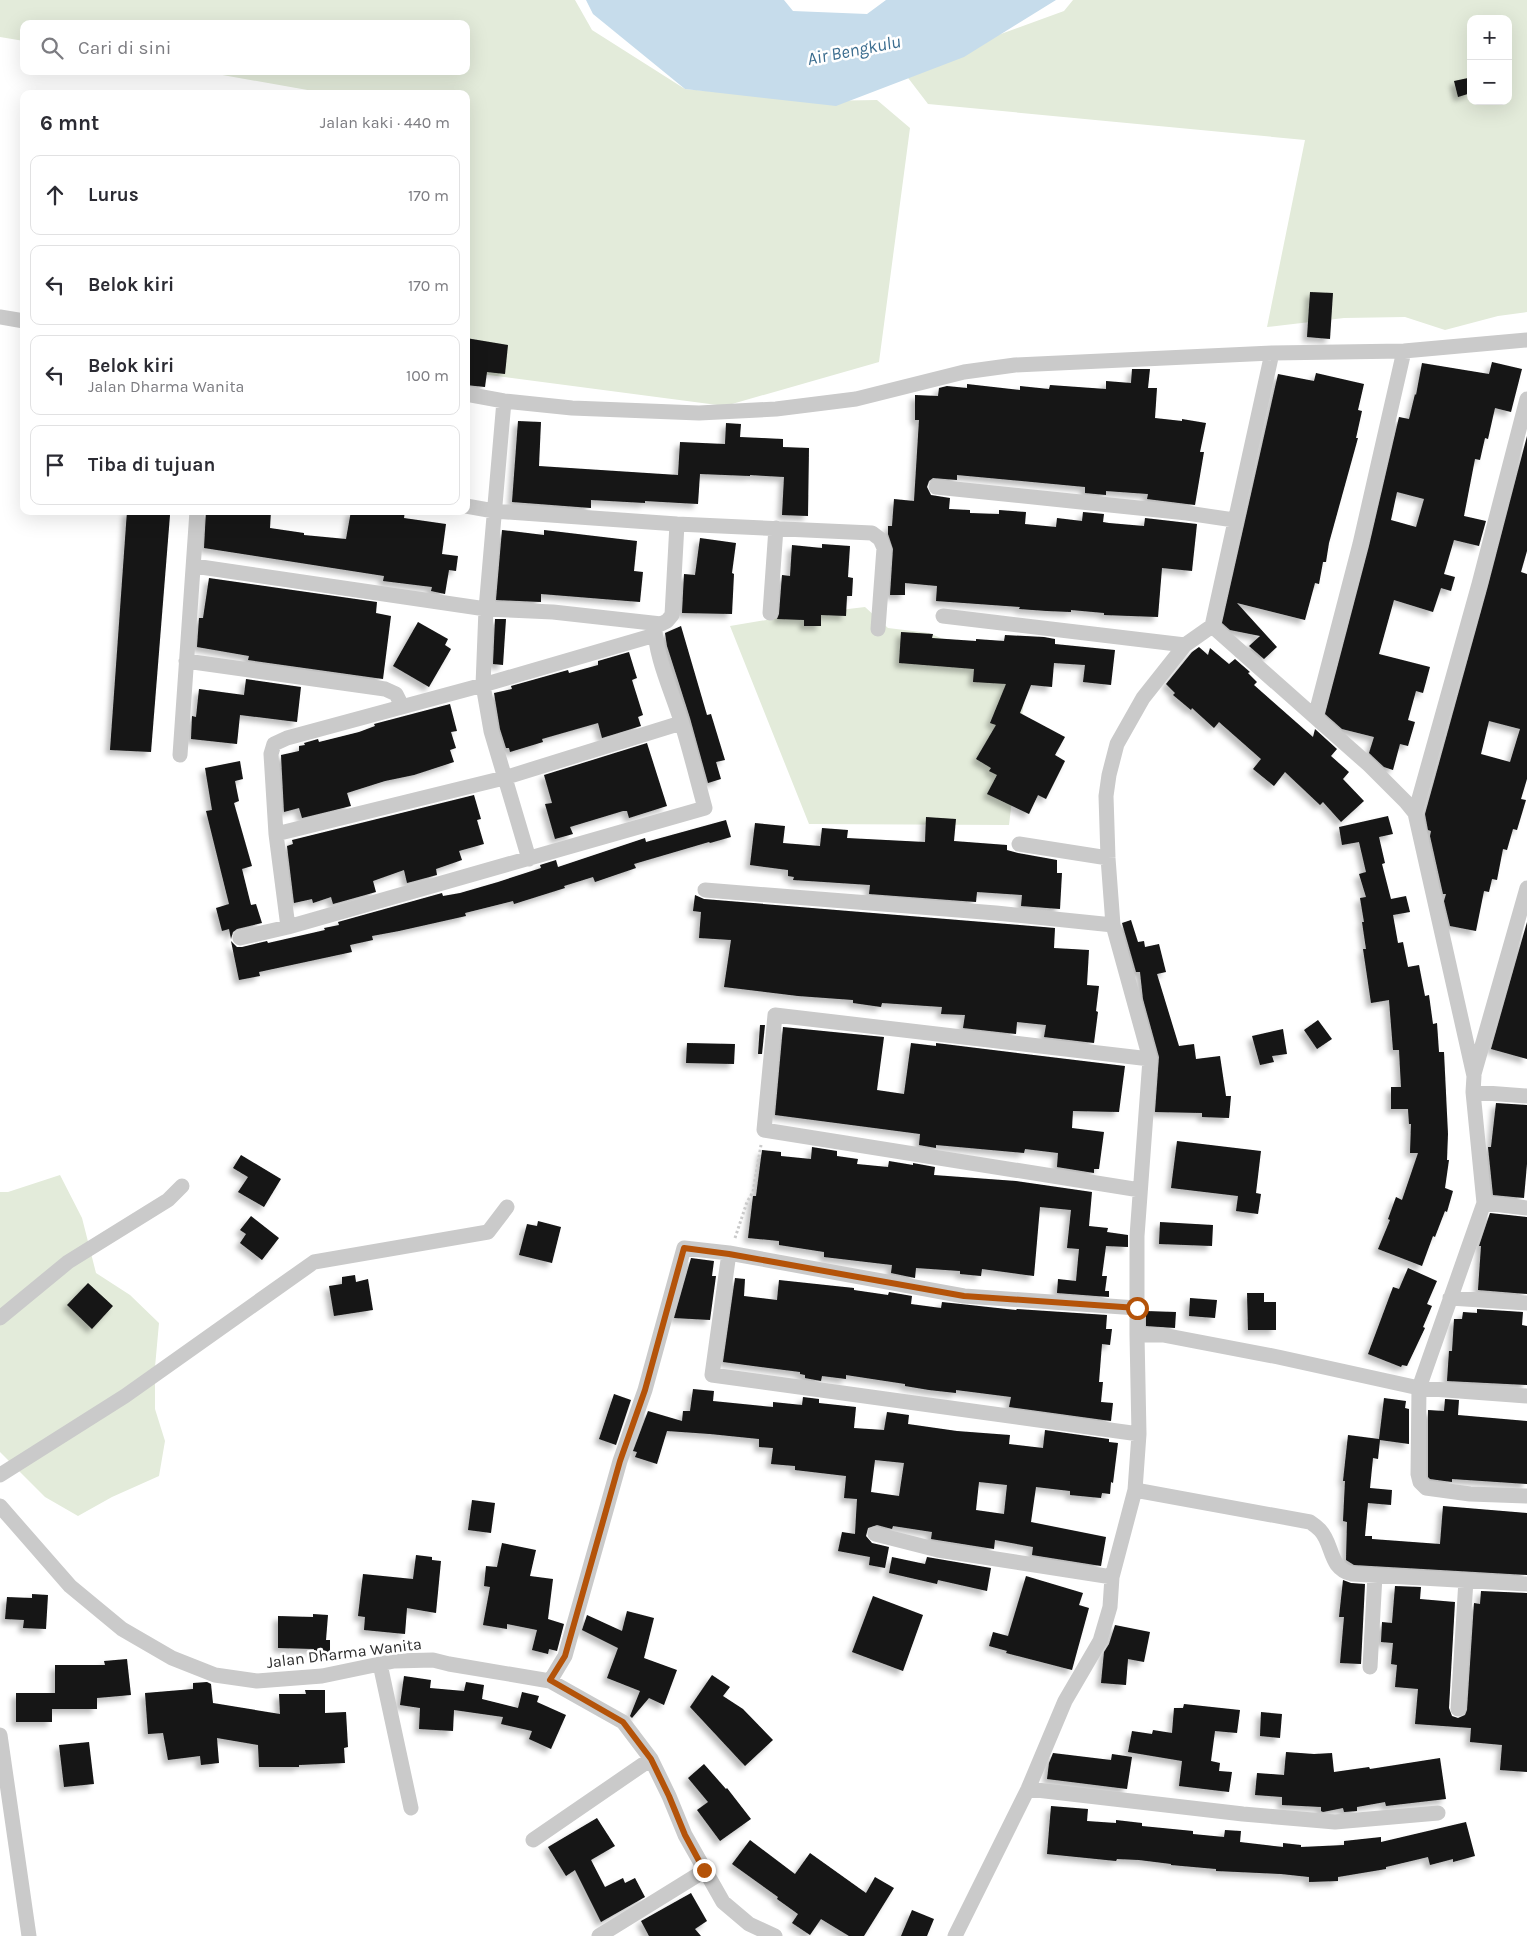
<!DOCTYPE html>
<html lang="id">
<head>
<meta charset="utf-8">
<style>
	body { margin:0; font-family:Karla,sans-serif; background:#f7f7f7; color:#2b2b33 }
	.controls { position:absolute; right:15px; top:15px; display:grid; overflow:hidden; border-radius:10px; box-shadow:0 5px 20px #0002 }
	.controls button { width:45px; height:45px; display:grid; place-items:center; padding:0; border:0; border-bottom:1px solid #e1e1e2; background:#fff; color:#2b2b33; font:25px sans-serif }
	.stop { position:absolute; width:15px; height:15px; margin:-11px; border:4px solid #b45309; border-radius:50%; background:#fff }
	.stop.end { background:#b45309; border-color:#fff; box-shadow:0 1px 5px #0008 }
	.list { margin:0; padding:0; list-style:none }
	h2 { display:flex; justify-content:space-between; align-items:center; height:65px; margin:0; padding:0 20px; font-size:21px }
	h2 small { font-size:16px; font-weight:400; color:#7c7c81 }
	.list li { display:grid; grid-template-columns:32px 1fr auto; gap:15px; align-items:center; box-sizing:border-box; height:80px; margin:0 10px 10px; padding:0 10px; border:1px solid #e1e1e2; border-radius:10px }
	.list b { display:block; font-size:19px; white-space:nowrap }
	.list p { margin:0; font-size:16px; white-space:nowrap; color:#7c7c81 }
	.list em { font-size:16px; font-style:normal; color:#7c7c81 }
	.icon { flex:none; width:28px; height:28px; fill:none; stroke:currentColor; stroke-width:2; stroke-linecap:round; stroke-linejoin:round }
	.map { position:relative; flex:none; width:1527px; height:1936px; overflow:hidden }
	.search { position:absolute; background:#fff; box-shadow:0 5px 20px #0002; left:20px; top:20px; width:450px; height:55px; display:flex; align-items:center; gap:12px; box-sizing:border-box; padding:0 18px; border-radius:10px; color:#7c7c81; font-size:19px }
	.panel { position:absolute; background:#fff; box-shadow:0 5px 20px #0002; left:20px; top:90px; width:450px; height:425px; border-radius:10px }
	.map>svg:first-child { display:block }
	.green { fill:#e3ebda; fill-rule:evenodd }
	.water { fill:#c6dceb }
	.building { fill:#141414; fill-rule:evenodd; filter:url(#shadow) }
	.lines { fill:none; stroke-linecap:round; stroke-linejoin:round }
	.path { stroke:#cacaca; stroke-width:3; stroke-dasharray:2.5 2.5; stroke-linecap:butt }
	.minor { stroke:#cacaca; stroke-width:15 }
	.route { stroke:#b45309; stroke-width:6 }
	.labels { text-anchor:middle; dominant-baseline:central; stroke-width:5; stroke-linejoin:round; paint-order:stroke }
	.street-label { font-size:16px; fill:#2d2d2d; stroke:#fff }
	.water-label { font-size:18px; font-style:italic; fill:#3b6d8f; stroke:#fff }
</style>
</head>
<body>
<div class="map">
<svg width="1527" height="1936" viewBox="0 0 1527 1936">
	<defs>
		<filter id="shadow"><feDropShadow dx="-4.5" dy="4.5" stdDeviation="2.5" flood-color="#0004"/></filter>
	</defs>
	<rect width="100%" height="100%" fill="#fff"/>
	<path class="green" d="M0,0H575L592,30L685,89L819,101L877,100L910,128L879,362L725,406L466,372V94H330L200,71H466V24H24V41L0,37Z
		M1073,0H1527V312L1498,316L1445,330L1405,317L1344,318L1267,327L1305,140L928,104L902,70L1064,11ZM1471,19H1508V101H1471Z
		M865,607L888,628L929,633L1027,675L1009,825L809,824L730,626L790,616Z
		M60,1175L82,1218L96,1273L130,1295L159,1323L155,1367V1409L165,1441L159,1476L112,1497L78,1516L45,1497L0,1452V1192H8Z"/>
	<path class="water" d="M586,0H784L793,11L867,14L886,0H1056L964,57L836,106L685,89L593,14Z"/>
	<path class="building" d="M1468,78L1471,93L1458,97L1454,81Z
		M1310,292L1333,293L1330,339L1307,337Z
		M466,338L508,345L505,374L487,372L485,387L466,385Z
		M1492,362L1522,369L1511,412L1495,408L1488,439L1485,438L1480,460L1475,459L1464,516L1486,521L1479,546L1454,540L1444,574L1455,577L1451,591L1441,588L1433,612L1394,600L1379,654L1430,667L1423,693L1416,691L1408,720L1415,722L1408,746L1400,744L1393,770L1384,767L1369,753L1374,737L1342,729L1325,714L1369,546L1399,417L1409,419L1415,394L1416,395L1422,363L1489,374ZM1397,492L1424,499L1416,527L1391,520Z
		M1132,369H1150L1148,388H1157L1155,418L1182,421V419L1206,423L1200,452H1204L1195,505L1147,499L1148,494L1106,491V495L1085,493V487L957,475V480L933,478L929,481L927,487L931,495L950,498L949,509L970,510V513L999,514V510L1026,512L1025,524L1056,527L1057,518L1082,521L1083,512L1104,514L1103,522L1109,523L1144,526L1145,518L1197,524L1192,571L1162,568L1158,617L1104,615V613L1071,610V612L1047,611L1019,609L1020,607L936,601L937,586L905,583V595H890L893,549L888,534V526H892L894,499L914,501L919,420H915V395L938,396L939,388L947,386L967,388V384L1020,390V386L1049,389L1050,385L1106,389V381L1131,383Z
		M1316,373L1364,384L1358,410L1362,411L1356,438H1358L1329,543L1326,562H1323L1319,584L1315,583L1305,620L1237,603L1277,647L1264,659L1249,646L1260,636L1230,630L1222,623L1278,374L1314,381Z
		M518,421L541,422L539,466L678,475L680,442L725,444L726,423L741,424L740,437L783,439V447L809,448L808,516L782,515L784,477L750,475V476L700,474L698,504L645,501V503L591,500V508L512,502Z
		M1527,436V551L1521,572L1527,574V779L1521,799L1526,800L1517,830L1513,829L1507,850L1503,849L1497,880L1492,879L1489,892L1484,891L1476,931L1450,926L1444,901L1446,894H1443L1430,836L1431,831L1428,830L1425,814L1488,586ZM1489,721L1520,729L1510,762L1481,754Z
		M127,511H163V514L170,515L151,752L110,750Z
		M206,511H271L270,528L304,533V535L346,539L351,511H405L404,518L446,524L442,554L458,556L456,571L449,570L445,594L431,591L432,587L383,581L384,576L204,548Z
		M502,530L544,535V530L637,541L634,571L643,572L640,602L541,594V602L496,600Z
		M700,538L736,543L732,573L734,574L732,614L682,613L684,574L695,575Z
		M822,544L850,546L848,577L853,578L852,596H847L846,616L821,615V626H804V620L777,619L779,614L782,575L790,576L792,545L822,548Z
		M209,578L377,602L376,613L391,616L383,679L248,660L249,656L197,647L199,618H203Z
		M495,619H506L503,665L493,664Z
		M418,622L448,639L445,645L451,649L429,687L393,666Z
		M681,626L707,715L711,714L725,760L716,762L721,779L708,783L690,718L667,646L665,633Z
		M901,632L933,634L932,638L976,641V639L1004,641L1005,635L1044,637L1055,639V644L1115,650L1111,685L1083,682L1085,665L1054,663L1052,687L1031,685L1020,713L1065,737L1055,755L1065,761L1046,799L1038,795L1029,814L987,794L997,775L989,771L991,768L976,759L996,725L990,723L1006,684L973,682L974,669L899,663Z
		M1199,647L1208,655L1210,648L1229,664L1235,659L1250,672L1248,673L1257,682L1254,685L1313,737L1315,729L1337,749L1331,756L1349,772L1343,779L1364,801L1341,822L1323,802L1320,805L1285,772L1274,786L1253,769L1261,759L1219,722L1214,728L1192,708L1191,710L1173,695L1175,693L1166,684L1192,652Z
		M629,652L637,678L632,680L643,715L638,717L641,726L602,738L598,723L542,739L543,742L510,752L509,748H506L500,729L494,693L512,689L511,686L568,670L569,673L598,665V661Z
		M246,679L301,687L297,722L240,715L237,744L191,739L192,716L196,717L199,689L244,695Z
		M450,704L457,731L451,732L456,748L450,750L454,762L414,775L385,781L347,793L351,806L302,818L299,808L284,812L281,755L299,751V746L305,745L304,743L318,739L319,742L359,732L375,726L374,724Z
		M647,743L667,806L629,818L627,811H623L570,827L573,834L555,839L545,804L552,803L544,775Z
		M240,761L243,779L235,781L239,801L234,803L252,866L242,869L251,905L256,904L262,923L237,929L233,932L231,939L229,929L222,931L216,908L229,904L206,811L212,810L205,768Z
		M474,795L481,819L477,820L484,844L459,851L462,860L436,869L437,875L407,883L404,870L373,881L376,892L333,904L331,897L313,903L312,899L294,903L287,846L293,844L292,840Z
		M1388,816L1393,834L1379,837L1385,863L1382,864L1391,899L1406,896L1410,912L1393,915L1398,943L1403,942L1408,967L1419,965L1425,996L1429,995L1433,1024L1437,1023L1439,1052H1444L1448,1134L1447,1160H1449L1445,1188L1453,1191L1447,1212L1445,1211L1435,1237L1433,1236L1422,1266L1378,1249L1390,1220L1388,1219L1396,1197L1402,1200L1418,1153H1410L1411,1124H1409L1408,1109H1391V1087H1401L1399,1050H1393L1389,1000L1371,1003L1363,949H1366L1362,922H1364L1360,898L1366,897L1359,874L1366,872L1359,842L1342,845L1339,827Z
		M926,817L956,819L954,841L1007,845V850L1018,853L1057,860V873H1062L1060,909L1021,906L1022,895L977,892L976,902L869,894L870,885L793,880L794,877L788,876V870L750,865L755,823L785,826L783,843L820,846L822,828L848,830L847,838L925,842Z
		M726,820L731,837L710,843L709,842L634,864L636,868L595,882L593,877L564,886L565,888L514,904L513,901L465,913L466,916L399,931L372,936L373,940L350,945L352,952L259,972L260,976L239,980L231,941L237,947H242L267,941L268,943L325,930L324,928L339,925L338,922L442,893L443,896L460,893L498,882L541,868L540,865L556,860L558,867L645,838L646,842Z
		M695,895L704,899L1055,928L1054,948L1089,950L1087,985L1099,986L1096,1011L1098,1012L1094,1043L1044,1037L1046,1025L1017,1022L1016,1034L963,1028L965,1015L941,1014L942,1007L882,1003L881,1007L853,1003V1000L798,996L724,987L731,940L699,938L701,912L693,911Z
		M1131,920L1138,942L1144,941L1145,947L1159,944L1166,972L1157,974L1179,1046L1194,1044L1196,1059L1220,1056L1226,1096H1231L1229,1118L1202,1117V1113L1155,1112L1159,1057L1143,999L1140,972H1136L1122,923Z
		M1527,922V1059L1491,1049Z
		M1318,1020L1332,1039L1317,1049L1304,1030Z
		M760,1025H765L762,1054H758Z
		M783,1027L884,1037L877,1090L904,1094L911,1043L936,1046V1043L1125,1066L1119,1112L1073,1111L1072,1128L1104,1132L1099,1169H1094V1173L1057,1167L1058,1153L1025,1149L1024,1153L936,1145V1148L919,1145L920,1134L775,1115Z
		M1283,1029L1287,1054L1272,1056L1274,1062L1260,1065L1252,1036Z
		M687,1043L735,1044L734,1064L686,1063Z
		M1496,1103L1527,1105V1164L1524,1198L1493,1195L1488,1147H1491Z
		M1177,1141L1261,1151L1256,1193L1261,1194L1258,1214L1236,1211L1238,1196L1171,1188Z
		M812,1147L837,1151V1156L858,1159L857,1164L888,1167L889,1161L913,1165V1163L935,1167L934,1175L1016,1181L1092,1192L1089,1226L1108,1228L1107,1232L1128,1235V1247L1106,1246L1102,1276H1107L1105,1291H1109V1297L1057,1293L1058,1279L1076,1281L1079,1249L1067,1248L1071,1210L1040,1207L1034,1276L982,1269L981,1276L960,1274V1271L916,1268L915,1278L891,1273L892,1265L824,1257V1252L779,1245V1241L748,1238L753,1196H756L762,1150L781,1152V1156L811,1159Z
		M241,1155L281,1179L264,1207L238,1192L248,1177L233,1168Z
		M1490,1213L1527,1217V1294L1478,1290L1481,1246H1479Z
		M251,1216L279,1238L262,1260L240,1243L246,1234L240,1230Z
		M538,1221L561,1227L552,1263L519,1255L527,1224L537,1226Z
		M1160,1222L1213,1225L1212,1246L1159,1244Z
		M691,1258L714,1261L712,1276H716L710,1320L674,1318Z
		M1408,1268L1437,1281L1427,1304L1432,1306L1423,1327L1425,1328L1407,1366L1402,1365L1401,1367L1368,1354L1393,1287L1399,1289Z
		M355,1275L356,1282L368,1279L373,1310L334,1316L329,1286L342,1284V1277Z
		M735,1278L745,1279L744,1296L777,1300L779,1280L854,1288V1290L888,1295L889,1292L912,1296L911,1304L941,1308L942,1302L1016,1310L1017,1309L1107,1315L1106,1329H1112L1110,1345L1102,1344L1099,1382H1103L1101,1402L1113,1403L1111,1421L1009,1407L1011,1397L956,1390V1393L929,1390L905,1386V1384L846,1375V1379L822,1376L821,1381L805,1378V1375L800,1374V1372L723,1362Z
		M88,1283L113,1306L92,1329L67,1305Z
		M1247,1293H1264V1302H1276V1330H1248Z
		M1190,1298L1217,1300L1215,1318L1189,1316Z
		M1477,1309L1523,1312L1522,1325L1527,1326V1385L1447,1381L1449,1351H1452L1454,1319H1462L1463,1312L1477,1313Z
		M1146,1311L1176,1312L1175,1328L1146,1326Z
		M693,1389L714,1391L713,1401L773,1407V1402L802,1405L803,1397L819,1399V1403L856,1407L854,1428L884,1430L887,1412L909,1415L908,1424L957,1431L1010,1435L1009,1444L1043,1448L1045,1430L1109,1439V1442L1118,1443L1113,1483L1111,1482L1110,1494L1102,1493L1101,1498L1070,1495V1491L1036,1487L1031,1522L1106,1537L1101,1566L1032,1555L1033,1547L995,1540L994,1549L931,1539L932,1532L893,1526L892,1529L877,1525L868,1528L866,1536L872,1543L889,1547L885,1568L869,1565L870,1557L838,1551L842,1532L855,1534L857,1499L844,1498L846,1476L795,1470V1466L771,1464L773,1448L759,1447V1439L710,1434L667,1431L657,1464L635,1457L637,1452L633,1451L648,1411L682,1421L683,1411H690ZM875,1460L904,1463L899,1496L871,1492ZM979,1482L1007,1485L1004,1514L976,1510Z
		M614,1394L631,1400L616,1445L599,1439Z
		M1384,1398L1406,1401L1405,1408L1409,1409V1444L1380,1440L1378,1459L1373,1458L1370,1488L1392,1490L1391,1505L1368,1503L1365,1536H1372V1539L1440,1544L1443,1506L1527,1513V1575L1354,1565L1346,1560L1347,1522L1343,1521L1345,1481H1343L1348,1435L1379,1439Z
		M1445,1399L1459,1400L1458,1415L1527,1421V1484L1452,1479V1482L1430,1479L1428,1477V1410L1444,1411Z
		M472,1500L495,1503L491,1533L468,1530Z
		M502,1543L536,1550L530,1576L553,1579L548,1619L564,1624L557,1651L549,1649L548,1654L532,1650L537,1630L507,1624V1629L483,1625L490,1587L484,1586L486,1566L497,1567Z
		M416,1555L432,1557V1560L441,1561L436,1613L407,1608L405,1634L364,1630L365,1617L358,1616L363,1574L413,1579Z
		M892,1557L925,1564L927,1557L991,1568L987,1591L938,1580L937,1584L889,1573Z
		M1026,1576L1083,1593L1079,1605L1089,1608L1072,1670L1006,1653L1007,1651L989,1646L993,1632L1008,1636Z
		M1343,1580L1351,1583L1365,1584L1361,1664L1340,1663L1344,1617H1339Z
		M1395,1586L1421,1587L1420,1599L1455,1602L1449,1708L1452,1716L1458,1718L1465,1715L1467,1710L1474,1603L1480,1604L1481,1591L1527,1593V1772L1500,1770L1502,1745L1470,1742L1471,1728L1415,1724L1418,1689L1395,1687L1397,1665L1391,1664L1393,1643L1381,1642L1382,1622L1392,1623Z
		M32,1594L48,1595L46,1629L23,1628L24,1620L5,1619L7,1597L32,1598Z
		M873,1596L923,1615L903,1671L852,1652Z
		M627,1611L654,1618L644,1658L677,1670L664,1705L649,1698L632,1718L630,1716L640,1691L607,1678L618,1648L582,1630L587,1615L622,1631Z
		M313,1614L328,1615L326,1640H330V1655H314V1649L278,1648V1616L313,1617Z
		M1115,1625L1150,1632L1144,1662L1128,1659L1126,1685L1101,1683L1104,1652L1109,1644Z
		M127,1659L131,1695L97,1698V1709H52V1722H16V1693H55V1665H105L104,1661Z
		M712,1675L730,1687L723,1696L743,1709L773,1740L745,1766L690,1707Z
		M404,1676L431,1680L430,1688L464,1691L466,1682L484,1685L482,1699L518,1708L522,1692L539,1696L537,1702L566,1715L551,1749L529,1739L532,1731L501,1724L503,1717L454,1710L453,1731L419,1729L420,1708L400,1705Z
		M207,1682L211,1684L213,1703L280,1714L279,1694H306L305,1690H325V1713L346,1712L348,1747L344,1748L345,1763L299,1765V1767H259L258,1745L217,1738L219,1763L201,1765L200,1756L168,1760L163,1733L148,1734L145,1693L193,1689V1683Z
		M1184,1704L1240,1710L1237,1733L1215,1731L1211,1761L1220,1763L1219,1771L1232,1772L1229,1792L1179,1786L1182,1761L1128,1752L1132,1731L1152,1734L1153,1730L1172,1733L1174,1708H1183Z
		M1261,1712L1282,1714L1280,1738L1260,1736Z
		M89,1742L94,1784L64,1787L59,1745Z
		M1286,1752L1314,1754L1332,1753L1334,1772L1369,1767L1370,1769L1440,1758L1446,1799L1386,1806L1385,1802L1357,1807V1811L1344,1812L1343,1808L1323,1812L1321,1811V1807L1282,1805V1797L1255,1795L1257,1773L1284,1775Z
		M1053,1753L1111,1760L1112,1754L1132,1757L1127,1789L1047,1779L1049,1763Z
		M704,1764L726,1789L727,1788L751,1819L720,1841L697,1810L708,1802L688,1778Z
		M1051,1806L1088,1809L1087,1821L1116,1823V1820L1142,1823V1826L1193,1831V1834L1224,1837L1225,1830L1241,1831L1240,1842L1283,1847V1843L1301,1845V1847L1344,1845V1841L1381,1837V1842L1466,1822L1475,1856L1453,1862V1859L1430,1865L1428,1857L1386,1867V1869L1338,1877V1881L1309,1882V1877L1281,1874L1216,1871V1869L1171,1865V1864L1139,1860L1117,1859L1116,1861L1047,1854Z
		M597,1818L615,1846L591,1860L605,1887L623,1878L625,1883L635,1878L645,1897L601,1922L575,1870L566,1876L548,1847Z
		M750,1840L795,1874L810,1853L866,1893L875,1877L894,1888L864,1936H849L821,1919L810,1935L792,1923L798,1914L777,1899L778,1897L732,1864Z
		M691,1893L707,1921L695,1929L701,1936H649L641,1921Z
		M912,1910L934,1919L927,1936H901Z"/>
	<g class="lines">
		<path class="path" d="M735,1238L747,1202L753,1192L761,1145"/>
		<path class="minor" d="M0,317L24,321
			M466,394L504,401L572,408L699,413L776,409L856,399L964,372L1015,365L1272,353L1404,351L1527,340
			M504,401L486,609L483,685L491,731L529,859
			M936,487L1187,513L1234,520
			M466,506L494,511L677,524L872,533L880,539L884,548L878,629
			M194,566L486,609L553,612L661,624L667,621L672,615L677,524
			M770,613L776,528
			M943,616L1185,645
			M1212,626L1369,765L1406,802L1415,813L1474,1076L1473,1092L1484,1203L1419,1388L1418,1474L1420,1482L1426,1488L1470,1494L1527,1496
			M186,661L385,689L396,694L402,706
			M1315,717L1360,544L1404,351
			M180,755L197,511
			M1415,813L1479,584L1527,399
			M276,834L504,778L681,723
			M1019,844L1108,858
			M705,890L996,913L1113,925
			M288,927L276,834L271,754L274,744L287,738L483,685L655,635
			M240,938L288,927L705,808C697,779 690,750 681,721C672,692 654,655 655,624
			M1474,1074L1527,888
			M1473,1092L1527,1096
			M1140,1190L764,1130L775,1015L1150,1059
			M1484,1203L1527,1208
			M729,1253L712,1375L1139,1434
			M1450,1298L1527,1303
			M0,1318L68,1262L168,1200L182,1186
			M1137,1335H1163L1278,1357L1419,1388L1527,1396
			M0,1475L125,1396L314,1262L488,1232L507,1207
			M1135,1490L1310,1522C1313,1524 1317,1527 1320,1530C1334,1545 1328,1568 1352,1574L1527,1584
			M0,1506L70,1586L122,1629L172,1658L215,1675L257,1681L322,1676L394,1661L433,1660L449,1664L550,1681L623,1722L651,1759L669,1796L685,1835L723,1902L749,1924L775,1936
			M875,1534L938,1550L1112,1577
			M380,1664L411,1808
			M1370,1667L1375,1575
			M550,1681L565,1656L620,1461L645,1390L684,1248L729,1253L964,1296L1137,1308
			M1458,1709L1466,1580
			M0,1735L29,1936
			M1028,1789L1243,1814L1335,1822L1438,1813
			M533,1840L651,1759
			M599,1936L704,1871
			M955,1936L1028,1789L1065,1701L1100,1641L1110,1607L1112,1577L1135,1490L1139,1434L1137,1335V1236L1150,1059L1113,925L1108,858L1106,796L1109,775L1117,744L1143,698L1185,645L1212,626L1272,353"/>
	</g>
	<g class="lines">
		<path class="route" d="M704,1870L685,1835L669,1796L651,1759L623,1722L550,1680L565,1656L620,1461L645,1390L684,1248L729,1254L964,1296L1137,1308"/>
	</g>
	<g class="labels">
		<g class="street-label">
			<text transform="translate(344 1653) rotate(-7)">Jalan Dharma Wanita</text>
		</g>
		<g class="water-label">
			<text transform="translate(854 50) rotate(-11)">Air Bengkulu</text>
		</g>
	</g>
</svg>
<div class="controls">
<button>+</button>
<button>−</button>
</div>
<div class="stop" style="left:1137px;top:1308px"></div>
<div class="stop end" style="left:704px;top:1870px"></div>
<div class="search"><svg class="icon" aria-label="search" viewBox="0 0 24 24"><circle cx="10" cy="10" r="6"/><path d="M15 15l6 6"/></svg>Cari di sini</div>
<section class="panel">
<h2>6 mnt<small>Jalan kaki · 440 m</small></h2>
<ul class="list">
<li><svg class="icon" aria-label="ahead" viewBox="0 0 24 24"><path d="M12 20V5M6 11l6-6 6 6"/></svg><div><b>Lurus</b></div><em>170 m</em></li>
<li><svg class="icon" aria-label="left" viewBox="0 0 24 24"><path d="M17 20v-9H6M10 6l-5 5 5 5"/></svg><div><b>Belok kiri</b></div><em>170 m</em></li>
<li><svg class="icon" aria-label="left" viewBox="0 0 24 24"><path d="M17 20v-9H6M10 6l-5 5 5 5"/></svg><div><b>Belok kiri</b><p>Jalan Dharma Wanita</p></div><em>100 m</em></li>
<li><svg class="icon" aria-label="arrive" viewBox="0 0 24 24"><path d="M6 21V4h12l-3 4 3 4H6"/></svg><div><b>Tiba di tujuan</b></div></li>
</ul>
</section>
</div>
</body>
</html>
